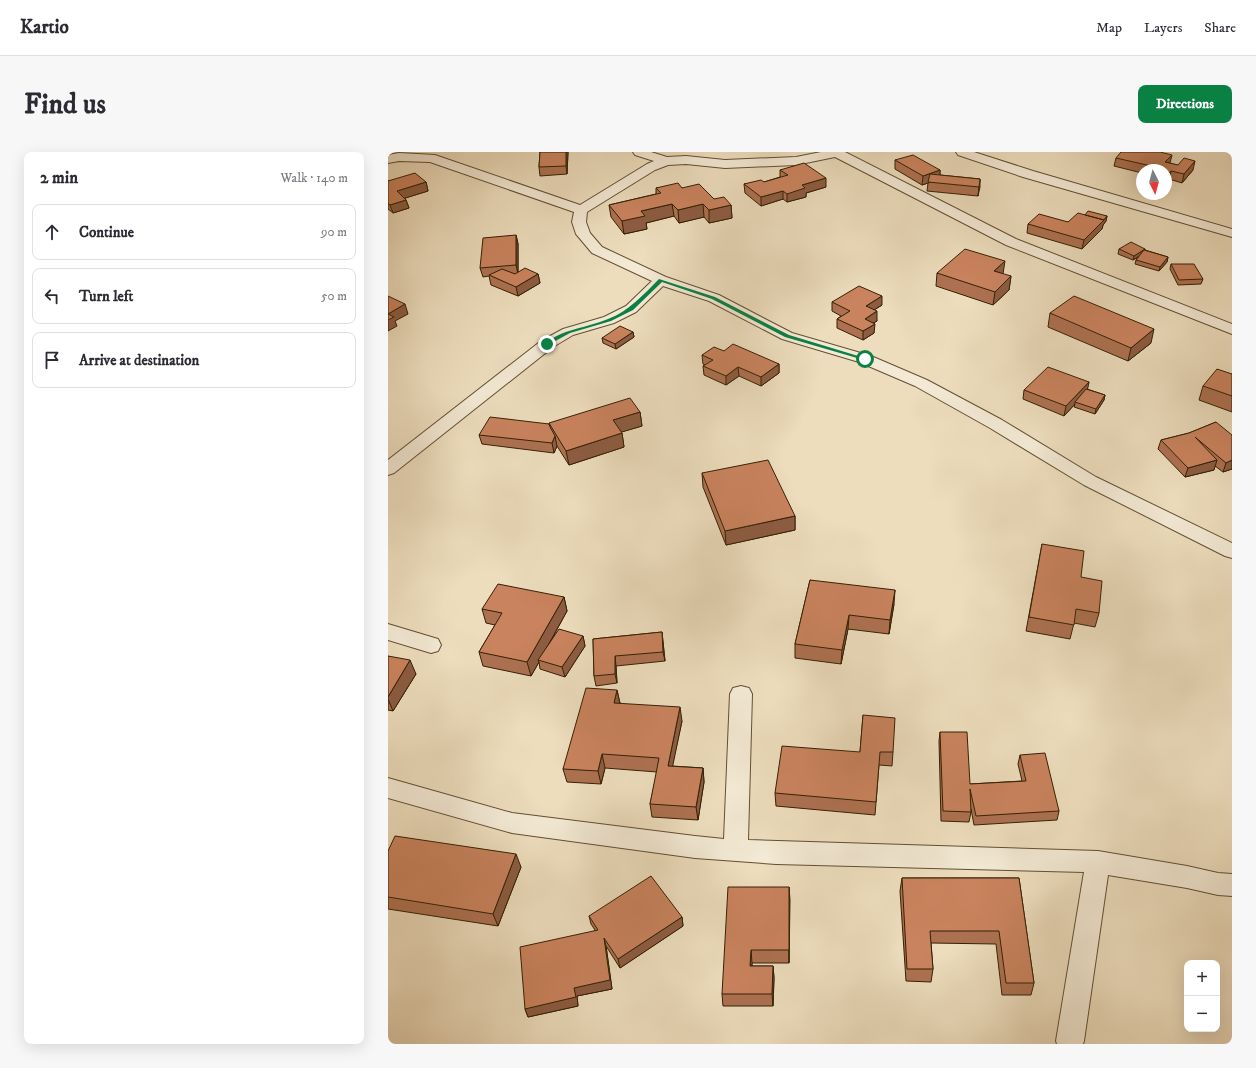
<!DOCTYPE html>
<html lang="en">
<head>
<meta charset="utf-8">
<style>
	body { margin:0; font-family:"IM FELL DW Pica",serif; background:#f7f7f7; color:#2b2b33 }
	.controls { position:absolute; right:12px; bottom:12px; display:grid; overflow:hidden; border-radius:8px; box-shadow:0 4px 16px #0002 }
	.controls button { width:36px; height:36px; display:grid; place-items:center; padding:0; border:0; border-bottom:1px solid #e1e1e2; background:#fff; color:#2b2b33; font:20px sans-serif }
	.compass { position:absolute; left:748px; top:12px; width:36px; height:36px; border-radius:50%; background:#fff; box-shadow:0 4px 16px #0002; rotate:174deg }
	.stop { position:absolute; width:12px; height:12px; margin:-9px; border:3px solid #0b8043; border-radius:50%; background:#fff }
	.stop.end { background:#0b8043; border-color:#fff; box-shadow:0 1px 4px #0008 }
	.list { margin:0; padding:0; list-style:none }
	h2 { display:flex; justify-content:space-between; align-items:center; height:52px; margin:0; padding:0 16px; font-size:17px }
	h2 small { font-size:13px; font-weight:400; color:#7c7c81 }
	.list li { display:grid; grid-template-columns:26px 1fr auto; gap:12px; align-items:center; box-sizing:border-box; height:56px; margin:0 8px 8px; padding:0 8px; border:1px solid #e1e1e2; border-radius:8px }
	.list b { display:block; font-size:15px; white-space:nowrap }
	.list em { font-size:13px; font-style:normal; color:#7c7c81 }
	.icon { flex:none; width:22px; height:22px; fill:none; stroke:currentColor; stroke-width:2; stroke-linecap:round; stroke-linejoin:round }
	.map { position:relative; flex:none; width:844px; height:892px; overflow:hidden; border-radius:8px }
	header { display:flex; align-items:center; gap:24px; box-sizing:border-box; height:56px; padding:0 20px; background:#fff; border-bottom:1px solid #e1e1e2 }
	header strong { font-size:19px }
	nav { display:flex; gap:22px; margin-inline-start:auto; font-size:14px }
	.intro { display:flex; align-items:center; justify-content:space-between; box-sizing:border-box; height:96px; padding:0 24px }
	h1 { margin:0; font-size:28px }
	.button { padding:10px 18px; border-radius:8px; background:#0b8043; color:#fff; font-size:14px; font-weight:700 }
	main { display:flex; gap:24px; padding:0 24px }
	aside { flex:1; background:#fff; border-radius:8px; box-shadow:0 4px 16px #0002 }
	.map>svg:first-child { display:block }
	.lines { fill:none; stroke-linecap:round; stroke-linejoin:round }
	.street-casing { stroke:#624f32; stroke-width:2 }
	.street { fill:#f3e9d4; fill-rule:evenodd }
	.wall { fill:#ad7151; stroke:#332004 }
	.shaded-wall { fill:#8d5c42; stroke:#332004 }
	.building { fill:#c9835e; stroke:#332004 }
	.route { fill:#0b8043 }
</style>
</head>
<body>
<header>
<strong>Kartio</strong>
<nav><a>Map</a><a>Layers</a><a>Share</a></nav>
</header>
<div class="intro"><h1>Find us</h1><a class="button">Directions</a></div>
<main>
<aside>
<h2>2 min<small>Walk · 140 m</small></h2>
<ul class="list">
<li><svg class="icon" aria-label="ahead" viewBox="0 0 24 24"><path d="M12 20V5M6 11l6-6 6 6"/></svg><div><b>Continue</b></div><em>90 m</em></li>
<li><svg class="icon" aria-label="left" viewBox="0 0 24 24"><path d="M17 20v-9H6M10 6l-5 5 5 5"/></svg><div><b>Turn left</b></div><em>50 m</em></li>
<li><svg class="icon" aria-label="arrive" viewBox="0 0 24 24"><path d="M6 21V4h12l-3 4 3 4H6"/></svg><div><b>Arrive at destination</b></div></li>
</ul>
</aside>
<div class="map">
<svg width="844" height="892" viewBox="0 0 844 892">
	<rect width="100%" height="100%" fill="#edddbd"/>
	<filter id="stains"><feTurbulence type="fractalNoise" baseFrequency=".005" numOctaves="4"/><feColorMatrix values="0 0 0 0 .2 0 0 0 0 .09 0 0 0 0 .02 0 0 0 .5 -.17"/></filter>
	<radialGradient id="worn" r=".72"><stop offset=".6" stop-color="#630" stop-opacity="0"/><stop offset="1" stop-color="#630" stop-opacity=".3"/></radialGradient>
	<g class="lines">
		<defs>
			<path id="street" d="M245,0H263L279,5L298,4L337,8L408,5L433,0H457L628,87L844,172V182L618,93L447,5L408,13L337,16L298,12L280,13L267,18L199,60L198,70L202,81L214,95L278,125L331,143L404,181L483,204L539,228L614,268L708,325L844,391V406L837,404L696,333L602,276L527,234L471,210L394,187L321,149L275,134L248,160L226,171L185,183L165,195L6,321L0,323V308L153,189L175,177L216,165L238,154L264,129L204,101L188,82L184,70L186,60L42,10L11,9L0,11V3L11,1L47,3L192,53L259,12L266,9L247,3Z
				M568,0H586L645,19L844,77V85L635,25L570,3Z
				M0,472L50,487L53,493L50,499L43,501L0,488Z
				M353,534L361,536L364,542L360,688L710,699L799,714L830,721L844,722V744L830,743L799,736L720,723L696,889L695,892H669L668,889L696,720L388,712L307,706L124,681L0,646V626L124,661L307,684L336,687L342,542L345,536Z"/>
		</defs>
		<use href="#street" class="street-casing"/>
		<use href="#street" class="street"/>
	</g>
	<path class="wall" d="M152,0H180L179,22L152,24L151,15Z
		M728,6L782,11L805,18L794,31L781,27L778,18H754V21L726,14Z
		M507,8L552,18V23L592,27L590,44L539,39L540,31L534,33L507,17Z
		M392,18L438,35L418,41V45L399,50L395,47L373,54L357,41L356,32L376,30L392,25Z
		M0,29L38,30L40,39L17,46L18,48L21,56L5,61L0,57Z
		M268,36H294L343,53L344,66L321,71L316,65L291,71L286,64L258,71L259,77L236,82L223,65L221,53L268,42Z
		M697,63L719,64L718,69L715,73L714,77L694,97L639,81L640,72L680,70Z
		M128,83L130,92V121L150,122L152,131L130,144L103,133L101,124L95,125L92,116Z
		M731,97H757V98L780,105L779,110L771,119L747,112L748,108L750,105L745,108L730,102Z
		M783,112L815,127L813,132L790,133L782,117Z
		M549,121L623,124L621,138L605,153L548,134Z
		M444,150L494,153L486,158L489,169L485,171L486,181L475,188L449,176V167L453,164L444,159Z
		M662,161L763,191L740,209L660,175Z
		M245,180L246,185L228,197L215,191L214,186Z
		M336,199L391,212V221L373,234L351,224L338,233L316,223L315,214L317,213L315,212L314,203Z
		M844,222V260L811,248L815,234Z
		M701,230L699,237L717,243L716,248L707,262L686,255L687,252L676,264L635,247L636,238Z
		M252,260L254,274L233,280L234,281L236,295L181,313L169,294L166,301L94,292L91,283L161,272Z
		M828,270L844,317L835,320L827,314L826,318L797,325L770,297L773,288L801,281Z
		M314,321L407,364V378L338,393L315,335Z
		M654,392L693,425L711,461L707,475L686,471L682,487L638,479Z
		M422,428L506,452L501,482L460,477L453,512L407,506V492Z
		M176,445L179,459L160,494L195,484L197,494L177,525L152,517L151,510L143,524L95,514L91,500L107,473L98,471L94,457Z
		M274,480L277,509L228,514L229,531L208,534L206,524L205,487Z
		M0,504L28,522L5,559L0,558Z
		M229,538L232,551L294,569L284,614L315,616L316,630L310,668L264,665L262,652L269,620L217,616L213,632L179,630L175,617Z
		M475,563L505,600L504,614L491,613L487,663L388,654L387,641L472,600Z
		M552,580L582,632L634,629L630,612L632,603L671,659L669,668L586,673L583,657V660L581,670L553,669L551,589Z
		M0,699L133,715L110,774L0,757Z
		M514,726H631L646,831L643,843H614L608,792L543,791L545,817L543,830L518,829L512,739Z
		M401,735V811H364V814H385L386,826L385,854H335L334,842Z
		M201,764L294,765L295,774L232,816L218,794L224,837L189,844L190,854L140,865L137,857L207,778L203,772Z"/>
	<path class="shaded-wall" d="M178,0H180L179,22L178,14Z
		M784,3L782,11L777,10Z
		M807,9L805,18L794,31L796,22Z
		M552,18V27L534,33L535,24Z
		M783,19L781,27L778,31V25Z
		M438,26V35L418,41V45L399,50V42L414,33Z
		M592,27V35L590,44L591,35Z
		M38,30L40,39L11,48L9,39Z
		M395,39V47L373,54V45Z
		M18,48L21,56L5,61L2,53Z
		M284,52L286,64L258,71L259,77L236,82L234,69L253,59Z
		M315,52L316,65L291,71L290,58Z
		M343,53L344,66L321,71V58Z
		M719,64L718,69L715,73L714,77L694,97L696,88Z
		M128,83L130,92V122L128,113Z
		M757,97L756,101L745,108L746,104Z
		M780,105L779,110L771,119L772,115Z
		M617,109L615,122L606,119Z
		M150,122L152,131L130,144L128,135Z
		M623,124L621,138L605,153L607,140Z
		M494,144V153L478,163V154Z
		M17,152L20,162L7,169L9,174L0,179V162Z
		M489,159V169L477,176V167Z
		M487,172L486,181L475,188V179Z
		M766,177L763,191L740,209L743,196Z
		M245,180L246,185L228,197L227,192Z
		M391,212V221L373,234V225Z
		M350,215L351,224L338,233V224Z
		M701,230L699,240L687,250V252L676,264L678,254Z
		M717,243L716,248L707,262L708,257Z
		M252,260L254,274L227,282L225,268Z
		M234,281L236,295L181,313L178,299Z
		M167,284L169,294L166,301L164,291Z
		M829,308L826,318L797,325L800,316Z
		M844,308V317L835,320L838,311Z
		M407,364V378L338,393L337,379Z
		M507,438L506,452L501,482L502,468Z
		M176,445L179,459L152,508H150L151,510L143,524L139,510Z
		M461,463L460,477L453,512L454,498Z
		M274,480L275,490L277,509L275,500Z
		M195,484L197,494L177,525L174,515Z
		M227,504L228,514L229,531L227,522Z
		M22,508L28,522L5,559L0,547V545Z
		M229,538L232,552L226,551Z
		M292,555L294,569L282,627L280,614Z
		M214,602L217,616L213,632L210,619Z
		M315,616L316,630L310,668L308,655Z
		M128,702L133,715L110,774L105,762Z
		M401,735L402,748L401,811Z
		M294,765L295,774L232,816L230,807Z
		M216,786L218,794L224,837L189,844L190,854L140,865L137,857L186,836Z
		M363,798L364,811L363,826L362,814Z
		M385,814L386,826L385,854L384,842Z"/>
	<path class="building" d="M152,0H178V14L151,15Z
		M733,0H772L784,3L777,10L790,13L796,6L807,9L796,22L783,19L778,25V18H770L772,16L728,6Z
		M525,3L552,18L535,24L507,8Z
		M416,11L438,26L414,33L417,36L399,42L395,39L373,45L356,32L373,28L376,30L400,23L392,18Z
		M27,21L38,30L9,39L18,48L2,53L0,51V29Z
		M542,22L592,27L591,35L540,30Z
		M290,31L294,36L311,32L326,47L336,45L343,53L321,58L315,52L290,58L284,52L253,59L257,64L234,69L221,53L273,41L268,36Z
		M700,59L719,64L715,69L716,68L697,63Z
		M690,61L716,68L696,88L640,72L651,62L680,70Z
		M128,83V113L92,116L95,86Z
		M743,90L757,97L746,104L731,97Z
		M577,97L617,109L606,119L623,124L607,140L549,121Z
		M756,98L780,105L772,115L748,108Z
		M783,112H806L815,127L791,128Z
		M137,116L150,122L128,135L101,123L114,117L127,122Z
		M471,134L494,144L478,154L489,159L477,167L487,172L475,179L449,167L462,159L444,150Z
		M0,144L17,152L0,162L6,165L0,168Z
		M686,144L766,177L743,196L662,161Z
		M232,174L245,180L227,192L214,186Z
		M345,192L391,212L373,225L350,215L338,224L315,214L325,208L314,203L326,195L336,199Z
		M660,215L701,230L678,254L636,238Z
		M829,217L844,222V244L815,234Z
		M698,237L717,243L708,257L687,250Z
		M242,246L252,260L225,268L234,281L178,299L161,271Z
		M102,265L161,272L162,275L167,284L164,291L91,283Z
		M828,270L844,283V308L838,311L807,285L829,308L800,316L773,288L801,281Z
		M380,308L407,364L337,379L314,321Z
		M654,392L696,399L693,425L714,429L711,461L688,457L686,473L641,465Z
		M422,428L507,438L502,468L461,463L454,498L407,492Z
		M110,432L176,445L139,510L91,500L114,461L94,457Z
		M171,477L195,484L174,515L150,508Z
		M274,480L275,500L227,504V522L206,524L205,487Z
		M0,504L22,508L0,545Z
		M198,536L229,538L226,551L292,555L280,614L315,616L308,655L262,652L271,606L214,602L210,619L175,617Z
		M475,563L507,566L505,600H492L488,650L387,641L394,594L472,600Z
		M552,580H579L582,632L638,629L632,603L657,601L671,659L588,664L582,637L583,660L555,659Z
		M7,684L128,702L105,762L0,745V699Z
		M263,724L294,765L230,807L216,786L222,828L186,836L188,845L137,857L132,795L210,778L201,764Z
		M514,726H631L646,831H618L611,779H542L545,817H519Z
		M340,735H401V798H363L362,814H385L384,842H334Z"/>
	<path class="route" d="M271,127L327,145L401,183L480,207L476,208L397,185L324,147L274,130L245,158L223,169L182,181L160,193L156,192C174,177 199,176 220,167C241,159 255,143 271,127Z"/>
	<rect width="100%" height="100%" filter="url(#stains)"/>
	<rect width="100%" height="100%" fill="url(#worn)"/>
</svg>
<div class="controls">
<button>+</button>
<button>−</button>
</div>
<svg class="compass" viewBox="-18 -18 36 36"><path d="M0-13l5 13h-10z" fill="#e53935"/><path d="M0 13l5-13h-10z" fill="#7c7c81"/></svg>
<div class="stop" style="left:477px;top:207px"></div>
<div class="stop end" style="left:159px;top:192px"></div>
</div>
</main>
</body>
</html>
